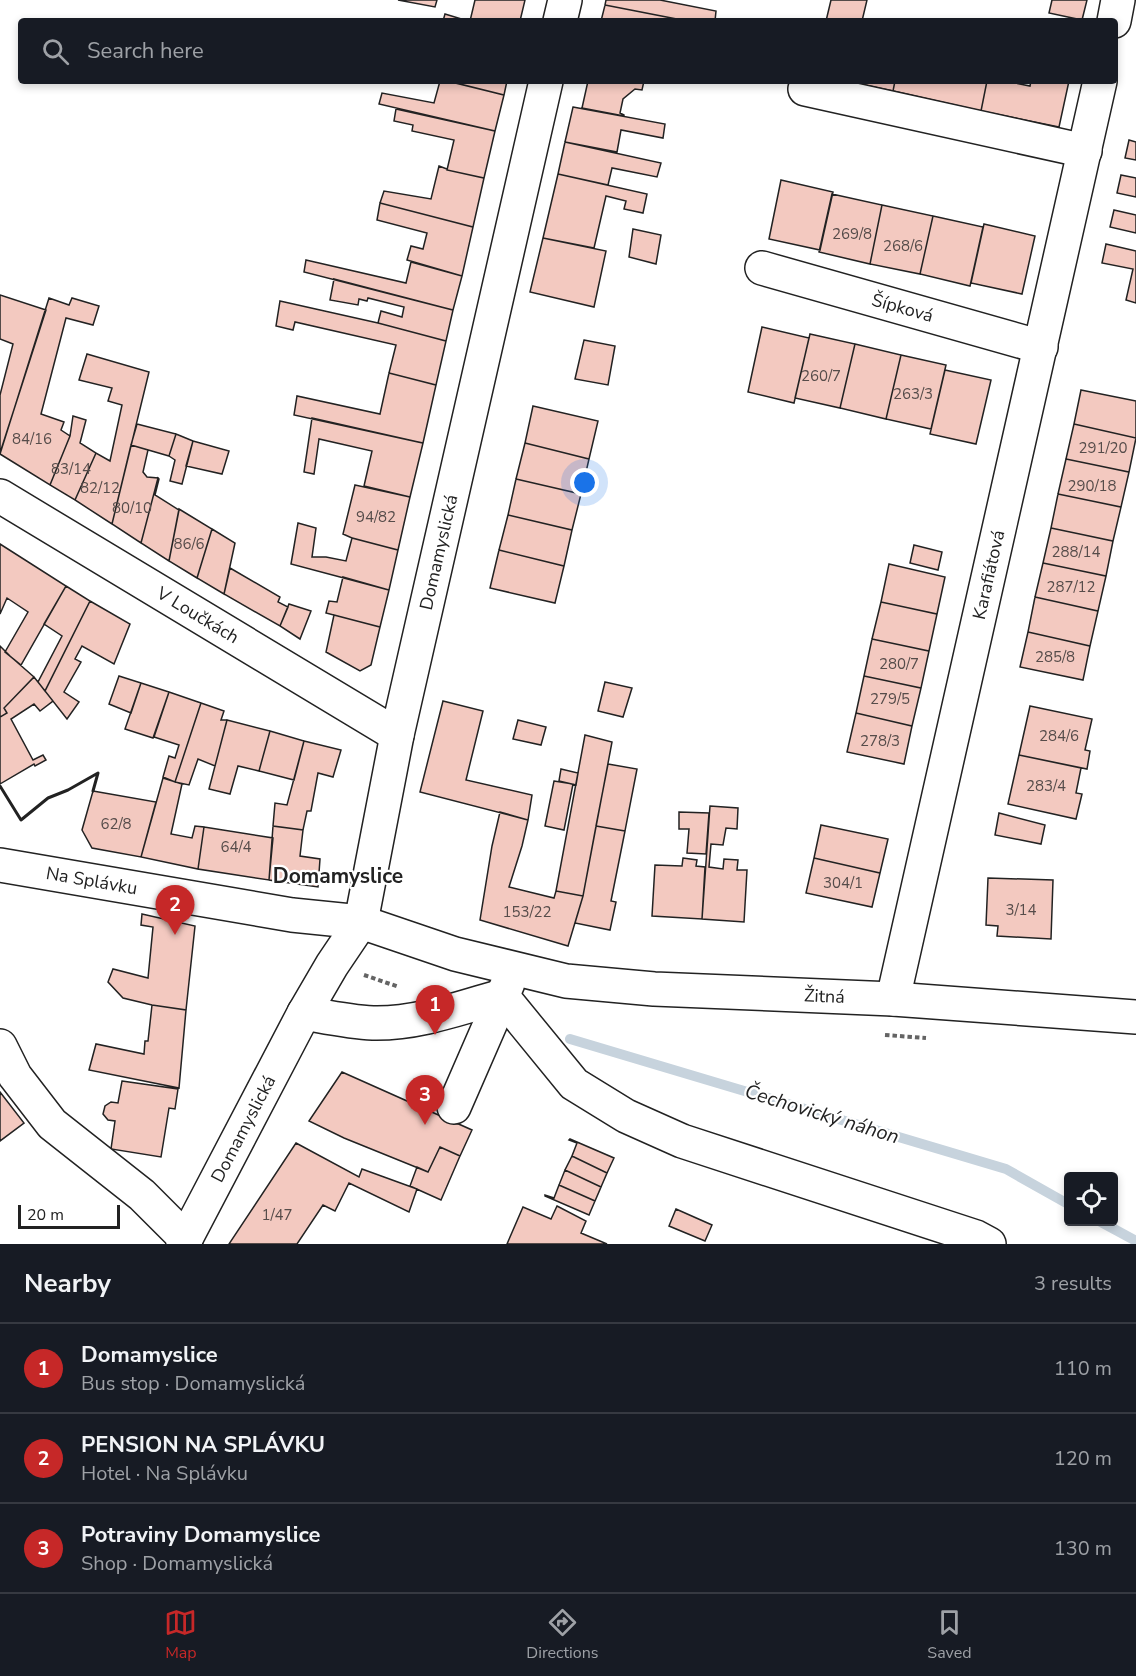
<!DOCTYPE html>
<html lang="en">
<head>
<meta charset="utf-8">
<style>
	body { margin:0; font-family:"Nunito Sans",sans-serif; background:#242831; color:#f1f3f6 }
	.controls { position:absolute; right:18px; bottom:18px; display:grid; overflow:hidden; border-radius:6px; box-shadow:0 3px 9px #0003 }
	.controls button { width:54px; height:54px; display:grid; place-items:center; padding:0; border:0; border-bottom:2px solid #363941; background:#171b24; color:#f1f3f6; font:30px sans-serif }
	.scale { position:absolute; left:18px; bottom:15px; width:102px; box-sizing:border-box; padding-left:6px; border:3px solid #222; border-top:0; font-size:16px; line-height:21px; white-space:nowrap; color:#222; -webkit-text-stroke:4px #fff; paint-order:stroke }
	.you { position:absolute; left:585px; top:483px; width:21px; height:21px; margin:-15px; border:4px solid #fff; border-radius:50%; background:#1a73e8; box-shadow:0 0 0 9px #1a73e833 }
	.badge { display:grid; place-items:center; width:39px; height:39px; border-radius:50%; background:#c62828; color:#fff; font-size:20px; font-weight:700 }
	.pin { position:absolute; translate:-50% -50px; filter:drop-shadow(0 2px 3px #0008) }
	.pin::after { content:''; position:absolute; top:32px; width:21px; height:18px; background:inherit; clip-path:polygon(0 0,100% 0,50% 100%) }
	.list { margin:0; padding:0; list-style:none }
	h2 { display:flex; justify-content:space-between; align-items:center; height:78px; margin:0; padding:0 24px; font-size:26px }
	h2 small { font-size:20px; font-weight:400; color:#9ea1a6 }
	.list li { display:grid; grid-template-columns:39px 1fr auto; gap:18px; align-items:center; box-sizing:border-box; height:90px; padding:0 24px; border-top:2px solid #363941 }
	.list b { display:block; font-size:22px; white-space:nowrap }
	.list p { margin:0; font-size:20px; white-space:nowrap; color:#9ea1a6 }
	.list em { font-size:20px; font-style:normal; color:#9ea1a6 }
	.icon { flex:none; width:33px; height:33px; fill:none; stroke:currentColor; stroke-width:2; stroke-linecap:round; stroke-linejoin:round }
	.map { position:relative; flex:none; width:1136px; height:1244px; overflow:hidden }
	.search { position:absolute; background:#171b24; box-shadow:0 3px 9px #0003; left:18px; right:18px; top:18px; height:66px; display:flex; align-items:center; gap:15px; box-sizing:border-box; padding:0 21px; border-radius:6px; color:#9ea1a6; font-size:22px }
	.sheet { height:348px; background:#171b24 }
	nav { display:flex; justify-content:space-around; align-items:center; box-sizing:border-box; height:84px; border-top:2px solid #363941; background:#171b24; font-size:16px; color:#9ea1a6 }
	nav a { display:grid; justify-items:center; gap:3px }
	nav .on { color:#c62828 }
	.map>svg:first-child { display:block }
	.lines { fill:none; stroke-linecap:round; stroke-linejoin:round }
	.stream { stroke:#c7d3dd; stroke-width:10 }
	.building { fill:#f3c9c0; stroke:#222; stroke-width:1.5 }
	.minor-casing { stroke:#222; stroke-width:36 }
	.path { stroke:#646464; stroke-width:4; stroke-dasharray:4.5 3; stroke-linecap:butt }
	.minor { stroke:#fff; stroke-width:33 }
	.wall { stroke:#222; stroke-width:3 }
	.labels { text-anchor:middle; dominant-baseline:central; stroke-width:4.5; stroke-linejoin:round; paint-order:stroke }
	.number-label { font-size:15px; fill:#564c4a }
	.street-label { font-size:18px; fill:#222; stroke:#fff }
	.water-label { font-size:20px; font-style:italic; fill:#222; stroke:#fff }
	.quarter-label { font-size:21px; font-weight:bold; fill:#222; stroke:#fff }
</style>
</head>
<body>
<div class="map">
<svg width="1136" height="1244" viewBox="0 0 1136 1244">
	<rect width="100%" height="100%" fill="#fff"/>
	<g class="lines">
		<path class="stream" d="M570,1039L1006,1169L1068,1204
			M1101,1222L1136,1241"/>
	</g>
	<path class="building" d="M398,0H437L435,7Z
		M475,0H525L520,21H470Z
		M606,0H660L716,11L715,21H687L605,5Z
		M831,0H867L862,21H826Z
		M1052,0H1087L1082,20L1049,13Z
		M605,5L687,21H601Z
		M445,14L468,21H443Z
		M440,81H447L504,95L495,131L379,104L382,93L434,103Z
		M453,81H507L504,95L452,82Z
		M588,81H644L642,90L635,89L623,99L620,113L624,115V116L582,108Z
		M846,81H895L893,91Z
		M895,81H987L981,111L893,91Z
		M987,81H1005L1030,86L1031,81H1069L1059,127L981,111Z
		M573,107L665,124L663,138L621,130L617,152L565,142Z
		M396,109L495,131L484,178L447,170L454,140L412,131L413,125L394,121Z
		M1129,140L1136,142V160L1125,158Z
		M565,142L661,163L657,177L612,168L608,185L558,174Z
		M439,166L447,169V170L484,178L473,227L380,203L384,191L431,199Z
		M558,174L647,194L643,213L624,209L626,201L606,196L594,248L543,238Z
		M1121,175L1136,178V197L1117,193Z
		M781,180L833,192L820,250L769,239Z
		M832,194L882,205L870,264L819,252Z
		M380,203L473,227L462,276L407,260L411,246L423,249L427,233L377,220Z
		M882,205L933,216L920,274L870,264Z
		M1114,210L1136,215V233L1110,227Z
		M933,216L983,227L970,286L920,274Z
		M984,224L1035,236L1022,294L971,283Z
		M633,229L661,235L656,264L629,257Z
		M543,238L606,251L594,307L530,292Z
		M1106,244L1136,251V303L1126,300L1133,269L1102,263Z
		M306,260L406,283L411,262L462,276L453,310L304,272Z
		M334,279L453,310L446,341L378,323L381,311L402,317L404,307L368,298L367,301L359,299L358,305L330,300Z
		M0,295L46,310L0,453V395L13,344L0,339Z
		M49,298L69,305L72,298L99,306L93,325L66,318L41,414L64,422L61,430L70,436L50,485L0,454Z
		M280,301L378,323L446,341L436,385L389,373L396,345L295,322L293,330L276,326Z
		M762,327L809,338L794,403L748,392Z
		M810,334L855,344L840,408L795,398Z
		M584,340L615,346L608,385L575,379Z
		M855,344L901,355L886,419L840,408Z
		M87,354L149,372L112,524L75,500L96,453L110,461L122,405L108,401L112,388L79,380Z
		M901,355L946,365L931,429L886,419Z
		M945,370L991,380L976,444L930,434Z
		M389,373L436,385L423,443L294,415L297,396L380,414Z
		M1081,390L1136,401V438L1074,424Z
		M533,406L598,421L589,459L525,443Z
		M73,416L86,420L80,443L96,453L75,500L50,485L70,436Z
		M312,418L423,443L410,497L364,486L372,451L319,439L314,474L304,472Z
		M137,424L176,434L169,456L131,445Z
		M1074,424L1136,438L1129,472L1066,459Z
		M176,434L193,441L182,484L170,481L175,460L169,456Z
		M193,441L229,451L222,474L186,466Z
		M525,443L589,459L581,494L516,479Z
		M131,445L148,450L143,472L147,477L158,478L141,543L112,524Z
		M1066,459L1129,472L1121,507L1058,494Z
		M158,478L159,479L155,495L179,510L169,561L141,543Z
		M516,479L581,494L572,530L508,515Z
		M355,485L410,497L398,550L352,538L343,534Z
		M1058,494L1121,507L1113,541L1051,528Z
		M179,509L212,529L197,578L169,561Z
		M508,515L572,530L564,566L499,550Z
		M298,523L316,528L312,557H326L346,561L352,538L398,550L389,590L291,564Z
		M1051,528L1113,541L1106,576L1043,563Z
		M212,529L235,543L224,594L197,578Z
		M0,544L66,586L21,665L5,652L28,612L7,598L0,614Z
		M914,545L942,552L938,570L910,563Z
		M499,550L564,566L555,603L490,588Z
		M1043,563L1106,576L1098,611L1035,597Z
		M889,564L945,577L937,614L881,602Z
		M230,568L280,597L278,602L288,607L280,626L224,594Z
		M343,577L389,590L380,627L326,613L329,601L337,602Z
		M66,586L90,601L45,691L38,682L62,636L44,624Z
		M1035,597L1098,611L1090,646L1028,632Z
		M90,601L130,624L114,664L82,646L75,659L81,662L64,692L79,702L67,719L45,691Z
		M881,602L937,614L929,651L872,639Z
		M289,604L311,611L300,639L280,626Z
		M334,615L380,627L371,665L360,671L326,652Z
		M1028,632L1090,646L1083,680L1020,667Z
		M872,639L929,651L921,688L864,676Z
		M0,646L10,656L34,677L4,708L7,713L0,717Z
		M119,676L141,683L131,713L109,704Z
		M864,676L921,688L912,726L856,713Z
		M34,677L53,701L40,711L34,704L11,719L33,760L43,755L46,760L35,766L34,764L0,784V717L7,713L4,708Z
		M605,682L632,688L623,717L598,711Z
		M141,683L169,692L153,738L125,729Z
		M169,692L201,703L175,782L163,777L169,756L175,758L179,745L154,737Z
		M443,701L483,711L466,780L532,795L528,820L420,792Z
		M201,703L224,711L221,720H227L215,766L198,759L189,785L175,782Z
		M1030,706L1092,719L1085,750L1090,751L1087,769L1019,755Z
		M856,713L912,726L904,764L847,752Z
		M227,720L270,731L259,771L238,766L230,794L209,789Z
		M518,720L546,727L541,745L513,739Z
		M270,731L304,741L294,780L259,771Z
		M585,735L612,742L583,896L556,891Z
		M304,741L341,750L333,777L318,773L311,811H307L303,830L273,826L275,803L287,805Z
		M1019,755L1081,768L1076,793L1082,794L1076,819L1008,804Z
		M608,764L637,769L625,831L596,826Z
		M561,769L578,773L576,785L559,781Z
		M163,778L182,784L171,834L192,838L195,826L204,827L198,869L141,857Z
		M554,781L573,784L564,830L545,826Z
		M93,791L156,802L141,857L92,848L82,830Z
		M710,806L738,808L737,829L726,828L723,845L711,844L709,867L723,869L724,859L738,860L737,870H747L744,922L702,919Z
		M500,812L528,820L522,846L509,887L554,898L556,891L583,896L568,946L480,920L492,846Z
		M679,812L709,813L706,854L687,853L689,829H679Z
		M999,813L1045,825L1041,844L995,835Z
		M821,825L888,839L880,873L814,858Z
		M273,826L303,830L300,856L320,859L318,887L269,880Z
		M596,826L625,831L611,901L616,902L610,930L575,923L583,896Z
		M204,827L273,838L269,880L198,869Z
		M683,858L697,860L696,866L705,867L702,919L652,916L655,865L682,866Z
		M814,858L880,873L872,907L806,893Z
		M988,878L1053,880L1051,939L997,936L998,926L986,925Z
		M142,914L195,926L186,1010L152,1005L123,998L108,982L113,969L148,978L153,927L141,925Z
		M152,1005L186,1010L179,1088L89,1070L96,1044L144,1054L145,1041H148Z
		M342,1072L472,1130L460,1156L440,1147L428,1172L344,1138L309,1121Z
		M122,1081L178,1089L175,1109L169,1108L161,1157L111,1149L115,1121L108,1120L103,1114L105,1106L111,1102L118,1103Z
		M0,1092L24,1123L0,1141Z
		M570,1139L614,1158L607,1173L572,1156L577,1143L569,1140Z
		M296,1143L359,1177L362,1169L417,1189L409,1212L349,1183L335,1211L323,1205L297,1244H229Z
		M440,1147L460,1156L441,1200L410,1186L417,1167L428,1172Z
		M572,1156L607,1173L601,1187L565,1170Z
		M565,1170L601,1187L595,1201L559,1185Z
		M559,1185L595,1201L589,1215L545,1196V1195L554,1198Z
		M557,1206L586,1221L581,1233L607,1244H507L523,1207L551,1219Z
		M676,1209L712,1225L705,1241L669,1226Z"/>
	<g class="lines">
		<defs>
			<g id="minor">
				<path d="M560,21L565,0"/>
				<path d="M1114,21L1118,0"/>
				<path d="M805,89L1085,151"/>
				<path id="s1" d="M762,268L1041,347"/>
				<path id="s2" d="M0,496L397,735"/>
				<path id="s3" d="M0,865L292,915L361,922L455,954L566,981L654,989L893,999L1136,1017"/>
				<path d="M502,996L574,1084L626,1116L682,1141L976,1237L989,1244"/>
				<path id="s4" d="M893,999L1100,81"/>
				<path d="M304,1013C327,1017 350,1022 373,1023C417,1024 460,1008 502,996"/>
				<path d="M0,1046L15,1076L52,1124L142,1195L186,1239"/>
				<path d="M454,1107L508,983"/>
				<path id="s5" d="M183,1244L304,1013L332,965L361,922L397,735L546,81"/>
			</g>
		</defs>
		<use href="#minor" class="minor-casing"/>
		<path class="path" d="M364,975L399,987
			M885,1035L926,1038"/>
		<use href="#minor" class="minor"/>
		<path class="wall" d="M0,786L21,820L48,798L68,790L98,773L93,791"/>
	</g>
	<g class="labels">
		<g class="number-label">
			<text x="852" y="234">269/8</text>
			<text x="903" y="246">268/6</text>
			<text x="821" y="376">260/7</text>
			<text x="913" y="394">263/3</text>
			<text x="32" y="439">84/16</text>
			<text x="1103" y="448">291/20</text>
			<text x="71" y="469">83/14</text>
			<text x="1092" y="486">290/18</text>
			<text x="100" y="488">82/12</text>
			<text x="132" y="508">80/10</text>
			<text x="376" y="517">94/82</text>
			<text x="189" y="544">86/6</text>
			<text x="1076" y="552">288/14</text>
			<text x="1071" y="587">287/12</text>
			<text x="1055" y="657">285/8</text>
			<text x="899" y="664">280/7</text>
			<text x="890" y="699">279/5</text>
			<text x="1059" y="736">284/6</text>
			<text x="880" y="741">278/3</text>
			<text x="1046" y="786">283/4</text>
			<text x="116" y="824">62/8</text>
			<text x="236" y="847">64/4</text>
			<text x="843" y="883">304/1</text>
			<text x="1021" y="910">3/14</text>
			<text x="527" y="912">153/22</text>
			<text x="277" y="1215">1/47</text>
		</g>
		<g class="street-label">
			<text stroke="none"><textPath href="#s1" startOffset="146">Šípková</textPath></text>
			<text stroke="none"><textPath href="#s5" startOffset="746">Domamyslická</textPath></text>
			<text stroke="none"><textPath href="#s4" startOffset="435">Karafiátová</textPath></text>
			<text stroke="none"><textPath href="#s2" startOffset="231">V Loučkách</textPath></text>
			<text stroke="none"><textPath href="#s3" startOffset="93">Na Splávku</textPath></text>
			<text stroke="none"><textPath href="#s3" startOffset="838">Žitná</textPath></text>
			<text stroke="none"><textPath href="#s5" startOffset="130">Domamyslická</textPath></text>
		</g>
		<g class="water-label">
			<text transform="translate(822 1114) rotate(17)">Čechovický náhon</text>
		</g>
		<g class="quarter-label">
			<text x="338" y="876">Domamyslice</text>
		</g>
	</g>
</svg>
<div class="controls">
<button><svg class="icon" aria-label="locate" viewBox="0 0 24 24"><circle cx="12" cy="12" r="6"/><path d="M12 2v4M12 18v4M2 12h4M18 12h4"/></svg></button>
</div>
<div class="scale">20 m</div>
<div class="you"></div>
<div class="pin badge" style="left:435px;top:1035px">1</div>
<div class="pin badge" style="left:175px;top:935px">2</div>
<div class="pin badge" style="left:425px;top:1125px">3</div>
<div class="search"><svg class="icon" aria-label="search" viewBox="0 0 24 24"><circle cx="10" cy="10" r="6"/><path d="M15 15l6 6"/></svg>Search here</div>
</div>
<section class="sheet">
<h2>Nearby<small>3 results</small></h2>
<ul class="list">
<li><span class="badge">1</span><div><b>Domamyslice</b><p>Bus stop · Domamyslická</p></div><em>110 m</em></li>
<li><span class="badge">2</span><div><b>PENSION NA SPLÁVKU</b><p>Hotel · Na Splávku</p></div><em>120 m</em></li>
<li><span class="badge">3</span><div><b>Potraviny Domamyslice</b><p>Shop · Domamyslická</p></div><em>130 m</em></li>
</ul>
</section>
<nav>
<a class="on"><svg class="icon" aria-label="map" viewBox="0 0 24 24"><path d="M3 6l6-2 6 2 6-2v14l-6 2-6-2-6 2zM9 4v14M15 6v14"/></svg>Map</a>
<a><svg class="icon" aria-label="directions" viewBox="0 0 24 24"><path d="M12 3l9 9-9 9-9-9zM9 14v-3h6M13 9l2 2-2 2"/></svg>Directions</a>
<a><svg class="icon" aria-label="saved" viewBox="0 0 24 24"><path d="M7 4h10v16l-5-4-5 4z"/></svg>Saved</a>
</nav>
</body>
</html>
